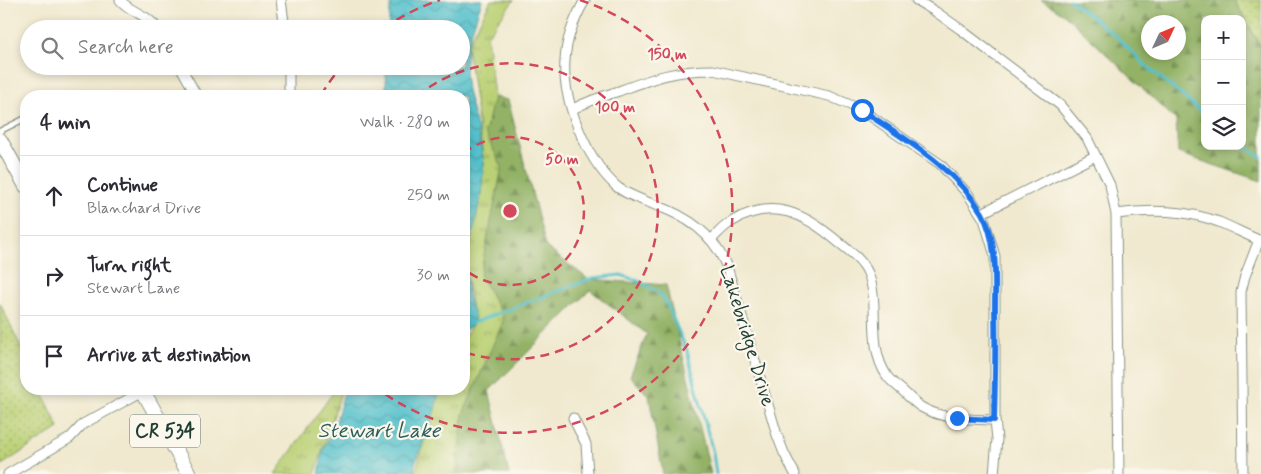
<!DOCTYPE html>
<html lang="en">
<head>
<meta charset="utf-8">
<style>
	body { margin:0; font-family:Mynerve,sans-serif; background:#f2f2f3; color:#2b2b33 }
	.controls { position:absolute; right:15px; top:15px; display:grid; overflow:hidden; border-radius:10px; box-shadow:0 2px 8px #0003 }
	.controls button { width:45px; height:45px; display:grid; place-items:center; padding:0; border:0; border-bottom:1px solid #e1e1e2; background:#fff; color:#2b2b33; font:25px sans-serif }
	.compass { position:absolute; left:1141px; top:15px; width:45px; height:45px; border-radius:50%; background:#fff; box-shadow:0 2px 8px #0003; rotate:46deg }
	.stop { position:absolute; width:15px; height:15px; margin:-11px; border:4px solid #1a73e8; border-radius:50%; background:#fff }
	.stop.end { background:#1a73e8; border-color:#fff; box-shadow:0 1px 5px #0008 }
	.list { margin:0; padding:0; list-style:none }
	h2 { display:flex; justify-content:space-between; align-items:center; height:65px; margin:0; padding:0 20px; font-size:21px }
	h2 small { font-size:16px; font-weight:400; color:#7c7c81 }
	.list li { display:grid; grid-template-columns:32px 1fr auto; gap:15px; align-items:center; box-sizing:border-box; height:80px; padding:0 20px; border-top:1px solid #e1e1e2 }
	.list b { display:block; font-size:19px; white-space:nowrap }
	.list p { margin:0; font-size:16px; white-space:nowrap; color:#7c7c81 }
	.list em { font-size:16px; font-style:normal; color:#7c7c81 }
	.icon { flex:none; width:28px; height:28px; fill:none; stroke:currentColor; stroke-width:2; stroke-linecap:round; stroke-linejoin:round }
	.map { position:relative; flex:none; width:1261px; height:474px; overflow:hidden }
	.search { position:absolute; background:#fff; box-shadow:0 2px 8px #0003; left:20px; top:20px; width:450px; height:55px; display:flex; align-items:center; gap:12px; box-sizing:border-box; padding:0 18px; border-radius:28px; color:#7c7c81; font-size:19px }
	.panel { position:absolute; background:#fff; box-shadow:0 2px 8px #0003; left:20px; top:90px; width:450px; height:305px; border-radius:20px }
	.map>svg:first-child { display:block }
	.grass { fill:url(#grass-dots); stroke:#6c8654 }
	.forest { fill:url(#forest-firs); stroke:#59784d; fill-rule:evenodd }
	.park { fill:url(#park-tufts); stroke:#6c8654 }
	.water { fill:url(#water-waves); stroke:#3a7f80 }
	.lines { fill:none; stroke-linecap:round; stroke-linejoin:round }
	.stream { stroke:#54c1cc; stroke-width:3 }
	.service-casing { stroke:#889382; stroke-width:7 }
	.minor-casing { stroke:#889382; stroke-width:11 }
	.primary-casing { stroke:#889382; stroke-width:16 }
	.service { stroke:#fff; stroke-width:4.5 }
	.minor { stroke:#fff; stroke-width:9 }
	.primary { stroke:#fff; stroke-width:14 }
	.route { stroke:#1a73e8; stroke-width:6 }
	.ring { fill:none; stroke:#d1495b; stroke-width:2.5; stroke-dasharray:9 6 }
	.labels { text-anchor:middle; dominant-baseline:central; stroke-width:4.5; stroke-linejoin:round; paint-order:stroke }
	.shield { fill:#fbf7ec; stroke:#61756b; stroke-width:1 }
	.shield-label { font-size:19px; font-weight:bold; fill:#1f3d34 }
	.street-label { font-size:20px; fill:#1f3d34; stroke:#fbf7ec }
	.water-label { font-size:21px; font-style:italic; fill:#2c5e5a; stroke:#fbf7ec }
	.centre { fill:#d1495b; stroke:#fbf7ec; stroke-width:2.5 }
	.ring-label { font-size:15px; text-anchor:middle; font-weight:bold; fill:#d1495b; stroke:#fbf7ec; stroke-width:4.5; stroke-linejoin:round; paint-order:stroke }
</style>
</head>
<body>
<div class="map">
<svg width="1261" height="474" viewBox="0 0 1261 474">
	<defs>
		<pattern id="grass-dots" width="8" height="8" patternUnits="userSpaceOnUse" patternTransform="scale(1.25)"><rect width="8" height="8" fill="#bad074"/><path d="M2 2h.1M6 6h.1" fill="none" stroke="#97aa60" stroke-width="1.8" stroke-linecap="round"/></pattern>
		<pattern id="forest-firs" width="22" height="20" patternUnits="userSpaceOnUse" patternTransform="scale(1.25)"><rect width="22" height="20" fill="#93b266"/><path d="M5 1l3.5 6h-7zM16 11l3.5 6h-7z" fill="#779255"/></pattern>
		<pattern id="park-tufts" width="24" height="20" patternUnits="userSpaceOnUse" patternTransform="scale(1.25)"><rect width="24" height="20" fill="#bad074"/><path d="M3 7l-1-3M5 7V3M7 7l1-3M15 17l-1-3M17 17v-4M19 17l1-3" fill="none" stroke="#97aa60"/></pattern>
		<pattern id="water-waves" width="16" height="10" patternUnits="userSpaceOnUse" patternTransform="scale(1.25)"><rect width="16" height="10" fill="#54c1cc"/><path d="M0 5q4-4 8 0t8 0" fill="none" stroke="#459ea6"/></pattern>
	</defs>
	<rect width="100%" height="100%" fill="#fbf7ec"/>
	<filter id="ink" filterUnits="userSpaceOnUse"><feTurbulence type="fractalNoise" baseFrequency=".02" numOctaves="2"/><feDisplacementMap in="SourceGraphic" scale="10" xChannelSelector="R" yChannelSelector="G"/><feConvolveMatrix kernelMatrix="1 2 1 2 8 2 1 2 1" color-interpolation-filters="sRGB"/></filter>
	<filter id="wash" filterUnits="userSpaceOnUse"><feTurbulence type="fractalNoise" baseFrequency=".0096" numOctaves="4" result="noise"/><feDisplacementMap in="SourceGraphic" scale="20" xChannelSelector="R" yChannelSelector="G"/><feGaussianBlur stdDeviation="1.12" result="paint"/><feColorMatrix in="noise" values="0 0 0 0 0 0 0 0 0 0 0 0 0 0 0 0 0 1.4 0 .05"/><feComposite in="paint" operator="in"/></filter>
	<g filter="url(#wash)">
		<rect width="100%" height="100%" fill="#f0e9cf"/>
		<path class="grass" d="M1234,0H1261V47Z
			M0,303L26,358V389H41L59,428L0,466Z"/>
		<path class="forest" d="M1041,0H1234L1261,47V181L1178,153L1176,120L1064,14ZM1205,19H1242V146H1205ZM1148,22H1178V52H1148Z
			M494,97L508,100L546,247L588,279L666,285L711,474H663L649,396L630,376L647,334L590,290L489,391L509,474H456L463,414L504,319L480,275L502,167L485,133Z"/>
		<path class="park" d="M491,0H514L487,36L494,97L485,133L502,167L480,275L504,319L463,414L456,474H415L438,389H464V337L474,322L465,268L484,163L467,46Z
			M333,389H342L315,474H275L332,394Z"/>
		<path class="water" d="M391,0H482L467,46L465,73L467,91L478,131L484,163L481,196L465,268L468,297L474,315V323L464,331V96H386V66H461V29H388Z
			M345,389H440L431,424L415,463L414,474H319L323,450L334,428Z"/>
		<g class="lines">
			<path class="stream" d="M1070,0L1117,37L1143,63L1205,115
				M1242,145L1261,157
				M464,326L593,278L621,275L641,282L660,294L666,302L687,351L713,453L716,474"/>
		</g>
	</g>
	<g filter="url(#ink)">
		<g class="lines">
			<defs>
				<path id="service" d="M0,131L26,118"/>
				<path id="minor" d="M120,0C131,13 146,13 158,29
					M281,0L285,29
					M585,0C574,19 566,39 565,61C562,100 586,158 615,185C624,194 643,200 655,205C684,215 711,232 724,261C728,268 730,277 733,286L777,435L784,453L795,474
					M916,0L936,12L960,29L1060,105L1087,138L1110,185L1116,214L1119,474
					M180,66L197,96
					M289,96V66
					M573,109C588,101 603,96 619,91C654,78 675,70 713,70L829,96L862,110L940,164L968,194L984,219L995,256V420L997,439L994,474
					M982,213L1095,156
					M1116,214C1149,209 1187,210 1219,222C1233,228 1247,235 1261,241
					M711,240C717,234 724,226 731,222C772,197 804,213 837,241C848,250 862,259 868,273C881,306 866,345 887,376C891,382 899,387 904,392C909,397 915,403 921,407C943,420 970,419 995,420
					M573,418L586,444L588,474
					M8,474L70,438L83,424L143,391
					M1243,474L1241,292L1245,276L1259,240"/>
				<path id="primary" d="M0,140L26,186
					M142,389L189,474"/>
			</defs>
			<use href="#service" class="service-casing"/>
			<use href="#minor" class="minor-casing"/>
			<use href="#primary" class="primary-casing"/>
			<use href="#service" class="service"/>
			<use href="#minor" class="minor"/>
			<use href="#primary" class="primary"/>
		</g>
	</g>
	<g class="lines" filter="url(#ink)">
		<path class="route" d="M862,110C904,139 955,167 982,213C998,241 995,278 995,310C996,346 995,383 994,420L957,418"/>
	</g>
	<g class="ring">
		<path d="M464 153A74 74 0 1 1 464 269"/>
		<path d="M417 96A148 148 0 1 1 464 352"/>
		<path d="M321 95A222 222 0 0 1 341 67M384 28A222 222 0 0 1 440 0M580 0A222 222 0 1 1 378 389"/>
	</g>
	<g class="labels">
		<rect class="shield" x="130" y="414.5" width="70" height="33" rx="4"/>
		<g class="shield-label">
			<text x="165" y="431">CR 534</text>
		</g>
		<g class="street-label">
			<text transform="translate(747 336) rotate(73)">Lakebridge Drive</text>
		</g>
		<g class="water-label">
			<text x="379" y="431">Stewart Lake</text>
		</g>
	</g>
	<circle cx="510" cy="211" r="8" class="centre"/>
	<g class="ring-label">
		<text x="667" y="59">150 m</text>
		<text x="615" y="112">100 m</text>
		<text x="562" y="164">50 m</text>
	</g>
</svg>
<div class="controls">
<button>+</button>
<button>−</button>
<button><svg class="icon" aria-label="layers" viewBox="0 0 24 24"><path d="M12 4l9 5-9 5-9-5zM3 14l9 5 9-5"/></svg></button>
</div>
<svg class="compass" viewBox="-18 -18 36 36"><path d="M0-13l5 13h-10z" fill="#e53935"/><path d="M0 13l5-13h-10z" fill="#7c7c81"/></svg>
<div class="stop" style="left:862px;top:110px"></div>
<div class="stop end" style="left:957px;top:418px"></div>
<div class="search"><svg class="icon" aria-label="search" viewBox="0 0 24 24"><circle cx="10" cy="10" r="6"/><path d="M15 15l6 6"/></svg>Search here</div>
<section class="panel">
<h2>4 min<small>Walk · 280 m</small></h2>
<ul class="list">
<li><svg class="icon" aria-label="ahead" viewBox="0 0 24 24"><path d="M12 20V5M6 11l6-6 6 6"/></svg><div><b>Continue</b><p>Blanchard Drive</p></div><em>250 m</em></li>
<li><svg class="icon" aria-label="right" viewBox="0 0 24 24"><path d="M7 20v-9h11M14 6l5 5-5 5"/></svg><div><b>Turn right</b><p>Stewart Lane</p></div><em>30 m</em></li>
<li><svg class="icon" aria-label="arrive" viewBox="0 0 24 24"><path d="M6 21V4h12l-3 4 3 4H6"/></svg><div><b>Arrive at destination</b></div></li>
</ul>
</section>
</div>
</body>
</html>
